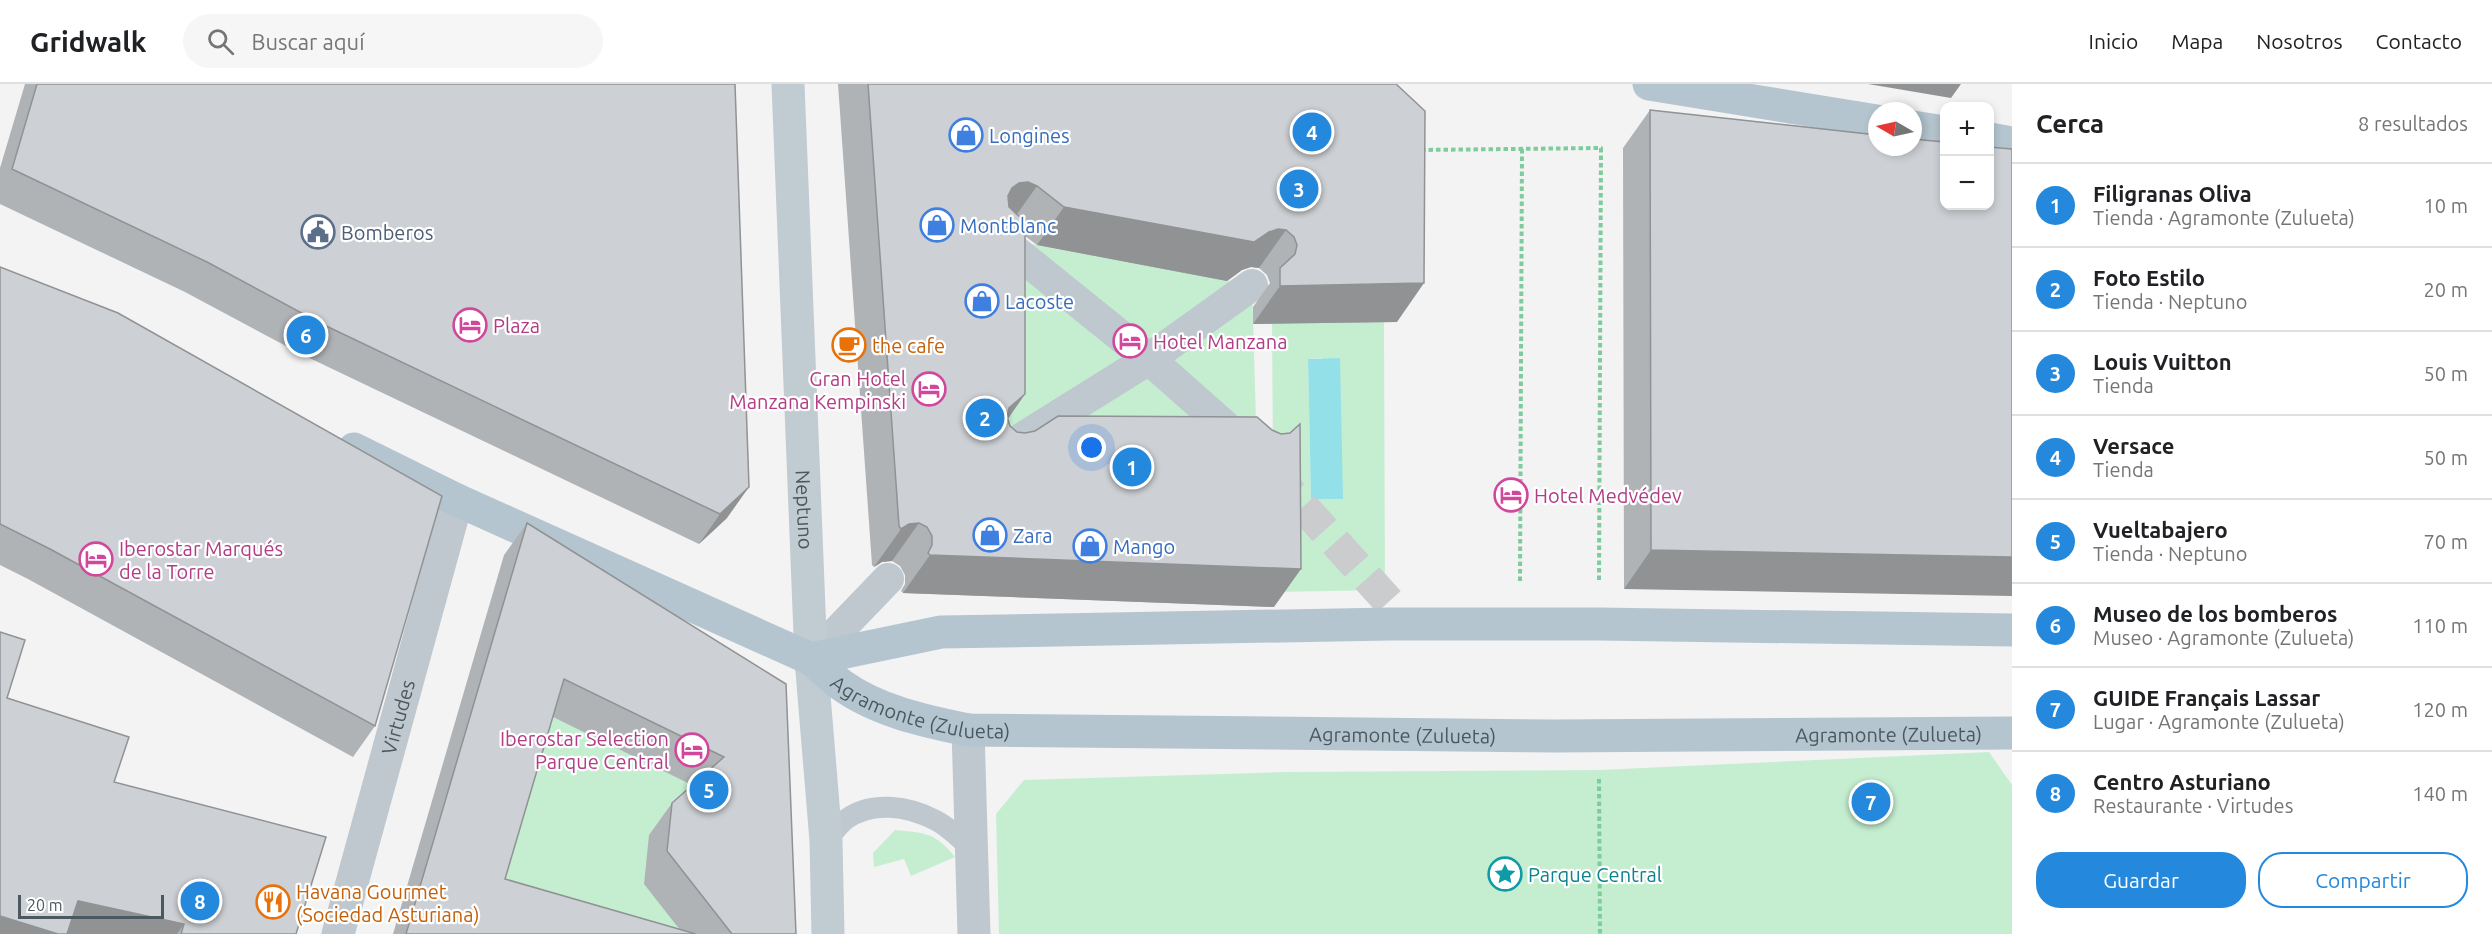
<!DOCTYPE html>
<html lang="es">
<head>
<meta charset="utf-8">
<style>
	body { margin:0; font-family:Ubuntu,sans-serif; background:#f6f6f6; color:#202124 }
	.controls { position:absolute; right:18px; top:18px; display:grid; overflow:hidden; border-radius:12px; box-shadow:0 3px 9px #0003 }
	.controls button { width:54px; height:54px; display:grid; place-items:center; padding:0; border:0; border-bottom:2px solid #e0e0e0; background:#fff; color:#202124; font:30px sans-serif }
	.compass { position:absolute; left:1868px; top:18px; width:54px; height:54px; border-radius:50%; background:#fff; box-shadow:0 3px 9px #0003; rotate:279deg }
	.scale { position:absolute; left:18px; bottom:15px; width:146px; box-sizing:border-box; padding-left:6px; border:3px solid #4b585f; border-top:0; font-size:16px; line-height:21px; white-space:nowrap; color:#4b585f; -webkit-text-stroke:4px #fff; paint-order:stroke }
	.you { position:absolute; left:1092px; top:364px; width:21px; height:21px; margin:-15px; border:4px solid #fff; border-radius:50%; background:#1a73e8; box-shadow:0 0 0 9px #1a73e833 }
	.badge { display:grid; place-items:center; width:39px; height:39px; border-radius:50%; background:#2489dd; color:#fff; font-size:20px; font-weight:700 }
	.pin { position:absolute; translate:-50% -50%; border:3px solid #fff; box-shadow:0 2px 6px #0006 }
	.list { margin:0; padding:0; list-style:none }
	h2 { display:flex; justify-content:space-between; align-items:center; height:78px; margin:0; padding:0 24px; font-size:26px }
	h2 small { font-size:20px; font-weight:400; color:#757577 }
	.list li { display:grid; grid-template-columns:39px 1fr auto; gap:18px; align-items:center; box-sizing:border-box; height:84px; padding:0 24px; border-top:2px solid #e0e0e0 }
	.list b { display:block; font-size:22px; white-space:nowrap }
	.list p { margin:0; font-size:20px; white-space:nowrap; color:#757577 }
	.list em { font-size:20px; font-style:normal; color:#757577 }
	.actions { display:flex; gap:12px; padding:18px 24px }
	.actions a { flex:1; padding:14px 0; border:2px solid #2489dd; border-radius:24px; text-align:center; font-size:21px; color:#2489dd }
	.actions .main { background:#2489dd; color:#fff }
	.icon { flex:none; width:33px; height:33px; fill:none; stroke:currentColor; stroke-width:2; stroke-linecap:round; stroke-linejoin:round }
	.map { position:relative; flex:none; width:2012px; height:850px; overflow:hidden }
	header { display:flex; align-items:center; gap:36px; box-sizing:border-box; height:84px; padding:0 30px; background:#fff; border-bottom:2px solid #e0e0e0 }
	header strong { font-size:28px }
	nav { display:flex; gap:33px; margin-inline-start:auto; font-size:21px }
	.search { width:420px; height:54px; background:#f6f6f6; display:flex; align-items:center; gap:15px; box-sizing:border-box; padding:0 21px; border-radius:33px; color:#757577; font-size:22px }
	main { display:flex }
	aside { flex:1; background:#fff }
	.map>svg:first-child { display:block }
	.green { fill:#c5eed0; fill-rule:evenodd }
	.water { fill:#94e0e9 }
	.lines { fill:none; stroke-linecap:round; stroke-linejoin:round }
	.pedestrian-tunnel { stroke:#caccce; stroke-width:32; stroke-dasharray:32 16; stroke-linecap:butt }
	.path { stroke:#7ecb9d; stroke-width:4; stroke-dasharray:4.5 3; stroke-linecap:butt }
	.service { stroke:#bfc8ce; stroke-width:21 }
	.pedestrian { stroke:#bfc8ce; stroke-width:32 }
	.minor { stroke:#bfc8ce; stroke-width:33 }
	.secondary { stroke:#c0cbd2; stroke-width:33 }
	.primary { stroke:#b4c5cf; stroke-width:33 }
	.wall { fill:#b0b3b6; fill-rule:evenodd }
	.shaded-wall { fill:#909294 }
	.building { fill:#cdd0d4; stroke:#909294; stroke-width:1.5 }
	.labels { text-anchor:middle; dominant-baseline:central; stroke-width:4.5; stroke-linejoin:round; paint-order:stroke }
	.shop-label { font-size:20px; fill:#366cbe; stroke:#fff; text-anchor:start }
	.service-label { font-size:20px; fill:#4e5e75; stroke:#fff; text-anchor:start }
	.hotel-label { font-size:20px; fill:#b23c85; stroke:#fff; text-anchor:start }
	.food-label { font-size:20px; fill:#c56008; stroke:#fff; text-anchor:start }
	.street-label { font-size:20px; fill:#4b585f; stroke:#fff }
	.culture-label { font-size:20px; fill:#0d838f; stroke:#fff; text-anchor:start }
</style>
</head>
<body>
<header>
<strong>Gridwalk</strong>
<div class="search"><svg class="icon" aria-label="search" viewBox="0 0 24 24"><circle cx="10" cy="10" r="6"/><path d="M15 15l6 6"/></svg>Buscar aquí</div>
<nav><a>Inicio</a><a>Mapa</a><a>Nosotros</a><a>Contacto</a></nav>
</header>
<main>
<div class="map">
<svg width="2012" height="850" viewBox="0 0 2012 850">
	<rect width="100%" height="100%" fill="#f4f3f3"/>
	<path class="green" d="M999,154L1252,201L1257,371L998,370Z
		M1384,238L1385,506L1274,508L1272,240ZM1322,274L1343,415H1311L1308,275Z
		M542,627L687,698C687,749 679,799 677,850L483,828Z
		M1989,668L2012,701V850H999L996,730L1024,696L1285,688L1599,686Z
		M895,746C925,749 935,748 955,773L911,792L904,775L874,783L873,769Z"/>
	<path class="water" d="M1340,274L1343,415H1311L1308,275Z"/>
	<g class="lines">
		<path class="pedestrian-tunnel" d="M1271,387L1389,518"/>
		<path class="path" d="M1421,66L1601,64L1599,497
			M1520,497L1522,65
			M1599,695L1600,850"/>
		<path class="service" d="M826,757C832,750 838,742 845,736C871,716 908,722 935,736C948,742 961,756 972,765"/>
		<path class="pedestrian" d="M999,154L1149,275L1245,360
			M1021,355L1149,275L1252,201
			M811,575L888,495"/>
		<g class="minor">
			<path d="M968,646L974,850"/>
			<path id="s1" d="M338,850L457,416"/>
		</g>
		<path class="secondary" id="s2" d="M788,0L811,575L826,757L828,850"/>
		<g class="primary">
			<path d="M1649,0L1877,37"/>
			<path d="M1913,43L1944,48"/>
			<path d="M1990,55L2012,59"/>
			<path id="s3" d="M354,365L457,416L811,575C821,583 830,592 840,600C877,627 924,637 968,646L1554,652L2012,649"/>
			<path d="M811,575L941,548L1390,540H1599L2012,546"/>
		</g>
	</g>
	<path class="wall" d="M25,0H735L727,434L699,460L301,270L185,208L0,120V84Z
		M838,0H1396L1397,238L1253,240V223L1270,199L1267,191L1259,184L1251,183L1242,186L1227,197L1037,161L1025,152V310L1008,335L1010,342L1017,348L1274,523L903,509L901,507L905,500V491L900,482L892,477L882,478L874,483L872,481Z
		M1650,26L2012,65L1624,505L1623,64Z
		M0,183L375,642L353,673L28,495L0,481Z
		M527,439L786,600L796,850H393L504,471ZM553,633L692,701L672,719L649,751L644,800L680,846L505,795Z
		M7,614L114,698L296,850H0Z"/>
	<path class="shaded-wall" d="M1868,0H1961L1951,14Z
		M1028,98L1037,102L1010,140L992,137L1012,104L1019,99Z
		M1064,123L1269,148L1278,145L1286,146L1259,184L1251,183L1242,186L1227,197L1037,161Z
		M1424,199L1397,238L1253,240L1280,202Z
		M1025,310L998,349L1009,324Z
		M749,403L727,434L699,460L720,430Z
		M919,439L892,477L882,478L874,483L901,445L909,440Z
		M1651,466L2012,473V512L1624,505Z
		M930,471L1301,485L1274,523L903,509Z
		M78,817L184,840L177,850H0V832Z"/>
	<path class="building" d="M37,0H735L749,403L720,430L322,240L207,178L12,85Z
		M868,0H1396L1425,27L1424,199L1280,202V184L1295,170L1297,161L1294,153L1286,146L1278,145L1269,148L1254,158L1064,123L1037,102L1028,98L1019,99L1012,104L1008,112L1009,123L1025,138V310L1009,324L1007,333L1010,342L1017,348L1025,349L1035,347L1058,332L1257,333L1272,346L1281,350L1290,349L1300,340L1301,485L930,471L928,469L932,461V452L927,443L919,439L909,440L901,445L899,442Z
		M1650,26L1877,51V63H1913V55L1944,58V122H1989V63L2012,65V473L1651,466Z
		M0,183L118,229L442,412L375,642L50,465L0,440Z
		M527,439L786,600L796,850H732L667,767L672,719L724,673L564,595L505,795L696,850H406Z
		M0,548L25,556L7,614L129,653L114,698L326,753L296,850H181L184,840L78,817L67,850H58L0,832Z"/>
	<defs>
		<symbol id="shop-ring" viewBox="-11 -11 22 22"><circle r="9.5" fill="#fff" stroke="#3f7fe0" stroke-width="1.5"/><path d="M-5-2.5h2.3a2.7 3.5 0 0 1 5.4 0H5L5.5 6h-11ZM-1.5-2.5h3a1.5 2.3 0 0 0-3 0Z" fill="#3f7fe0"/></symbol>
		<symbol id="civic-ring" viewBox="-11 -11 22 22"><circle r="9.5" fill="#fff" stroke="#5c6f8a" stroke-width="1.5"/><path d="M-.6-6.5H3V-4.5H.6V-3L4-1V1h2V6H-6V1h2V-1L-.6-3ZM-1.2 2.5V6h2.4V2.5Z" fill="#5c6f8a"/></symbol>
		<symbol id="hotel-ring" viewBox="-11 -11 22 22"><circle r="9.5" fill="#fff" stroke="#d1479c" stroke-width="1.5"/><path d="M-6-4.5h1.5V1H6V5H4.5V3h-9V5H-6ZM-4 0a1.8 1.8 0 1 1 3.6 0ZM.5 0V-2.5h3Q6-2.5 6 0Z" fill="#d1479c"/></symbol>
		<symbol id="cafe-ring" viewBox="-11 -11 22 22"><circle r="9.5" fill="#fff" stroke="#e8710a" stroke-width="1.5"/><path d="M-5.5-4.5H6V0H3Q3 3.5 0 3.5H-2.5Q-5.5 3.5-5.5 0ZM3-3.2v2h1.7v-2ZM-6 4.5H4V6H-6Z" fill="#e8710a"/></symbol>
		<symbol id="sight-ring" viewBox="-11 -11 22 22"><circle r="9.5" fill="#fff" stroke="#0f9aa8" stroke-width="1.5"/><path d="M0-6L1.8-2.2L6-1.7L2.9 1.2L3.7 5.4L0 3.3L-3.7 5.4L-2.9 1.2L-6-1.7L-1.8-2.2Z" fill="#0f9aa8"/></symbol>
		<symbol id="restaurant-ring" viewBox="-11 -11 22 22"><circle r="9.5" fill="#fff" stroke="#e8710a" stroke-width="1.5"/><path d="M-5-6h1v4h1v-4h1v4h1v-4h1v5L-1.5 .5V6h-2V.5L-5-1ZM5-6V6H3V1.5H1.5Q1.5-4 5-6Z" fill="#e8710a"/></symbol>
	</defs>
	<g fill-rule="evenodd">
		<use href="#shop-ring" x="947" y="32" width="38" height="38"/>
		<use href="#shop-ring" x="918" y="122" width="38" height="38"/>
		<use href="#civic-ring" x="299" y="129" width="38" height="38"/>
		<use href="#shop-ring" x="963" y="198" width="38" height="38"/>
		<use href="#hotel-ring" x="451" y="222" width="38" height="38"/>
		<use href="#hotel-ring" x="1111" y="238" width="38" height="38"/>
		<use href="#cafe-ring" x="830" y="242" width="38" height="38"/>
		<use href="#hotel-ring" x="910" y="286" width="38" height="38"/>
		<use href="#hotel-ring" x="1492" y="392" width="38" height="38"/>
		<use href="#shop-ring" x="971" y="432" width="38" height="38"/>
		<use href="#shop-ring" x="1071" y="443" width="38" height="38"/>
		<use href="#hotel-ring" x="77" y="456" width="38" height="38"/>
		<use href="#hotel-ring" x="673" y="647" width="38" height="38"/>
		<use href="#sight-ring" x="1486" y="771" width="38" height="38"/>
		<use href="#restaurant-ring" x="254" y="799" width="38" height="38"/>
	</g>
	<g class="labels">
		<g class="shop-label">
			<text x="989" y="51">Longines</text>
			<text x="960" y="141">Montblanc</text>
			<text x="1005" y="217">Lacoste</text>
			<text x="1013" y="451">Zara</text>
			<text x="1113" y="462">Mango</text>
		</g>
		<g class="service-label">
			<text x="341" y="148">Bomberos</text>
		</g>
		<g class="hotel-label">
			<text x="493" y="241">Plaza</text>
			<text x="1153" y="257">Hotel Manzana</text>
			<text x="906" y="294" text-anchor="end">Gran Hotel<tspan x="906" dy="23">Manzana Kempinski</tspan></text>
			<text x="1534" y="411">Hotel Medvédev</text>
			<text x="119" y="464">Iberostar Marqués<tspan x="119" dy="23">de la Torre</tspan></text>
			<text x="669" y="654" text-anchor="end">Iberostar Selection<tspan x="669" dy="23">Parque Central</tspan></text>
		</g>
		<g class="food-label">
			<text x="872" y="261">the cafe</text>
			<text x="296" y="807">Havana Gourmet<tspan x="296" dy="23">(Sociedad Asturiana)</tspan></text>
		</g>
		<g class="street-label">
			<text stroke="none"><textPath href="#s2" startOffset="426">Neptuno</textPath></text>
			<text stroke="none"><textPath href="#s3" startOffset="627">Agramonte (Zulueta)</textPath></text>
			<text stroke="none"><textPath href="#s1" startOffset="225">Virtudes</textPath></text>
			<text stroke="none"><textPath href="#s3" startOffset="1113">Agramonte (Zulueta)</textPath></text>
			<text stroke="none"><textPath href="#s3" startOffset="1599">Agramonte (Zulueta)</textPath></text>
		</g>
		<g class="culture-label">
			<text x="1528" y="790">Parque Central</text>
		</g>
	</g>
</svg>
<div class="controls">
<button>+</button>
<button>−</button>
</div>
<svg class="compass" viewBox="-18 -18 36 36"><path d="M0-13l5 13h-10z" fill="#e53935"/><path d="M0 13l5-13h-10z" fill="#757577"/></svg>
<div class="scale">20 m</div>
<div class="you"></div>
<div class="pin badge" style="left:1132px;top:383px">1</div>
<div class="pin badge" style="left:985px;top:334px">2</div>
<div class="pin badge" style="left:1299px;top:105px">3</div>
<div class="pin badge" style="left:1312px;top:48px">4</div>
<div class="pin badge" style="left:709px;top:706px">5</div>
<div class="pin badge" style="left:306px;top:251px">6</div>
<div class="pin badge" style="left:1871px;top:718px">7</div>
<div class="pin badge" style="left:200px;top:817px">8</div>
</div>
<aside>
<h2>Cerca<small>8 resultados</small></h2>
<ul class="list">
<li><span class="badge">1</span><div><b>Filigranas Oliva</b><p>Tienda · Agramonte (Zulueta)</p></div><em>10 m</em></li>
<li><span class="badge">2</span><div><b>Foto Estilo</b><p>Tienda · Neptuno</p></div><em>20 m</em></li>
<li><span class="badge">3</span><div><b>Louis Vuitton</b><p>Tienda</p></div><em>50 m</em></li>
<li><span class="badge">4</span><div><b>Versace</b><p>Tienda</p></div><em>50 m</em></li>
<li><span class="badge">5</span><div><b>Vueltabajero</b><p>Tienda · Neptuno</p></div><em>70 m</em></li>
<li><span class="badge">6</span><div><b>Museo de los bomberos</b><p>Museo · Agramonte (Zulueta)</p></div><em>110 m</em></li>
<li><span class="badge">7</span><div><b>GUIDE Français Lassar</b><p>Lugar · Agramonte (Zulueta)</p></div><em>120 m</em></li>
<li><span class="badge">8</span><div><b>Centro Asturiano</b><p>Restaurante · Virtudes</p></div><em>140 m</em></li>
</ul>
<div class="actions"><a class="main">Guardar</a><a>Compartir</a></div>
</aside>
</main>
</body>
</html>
